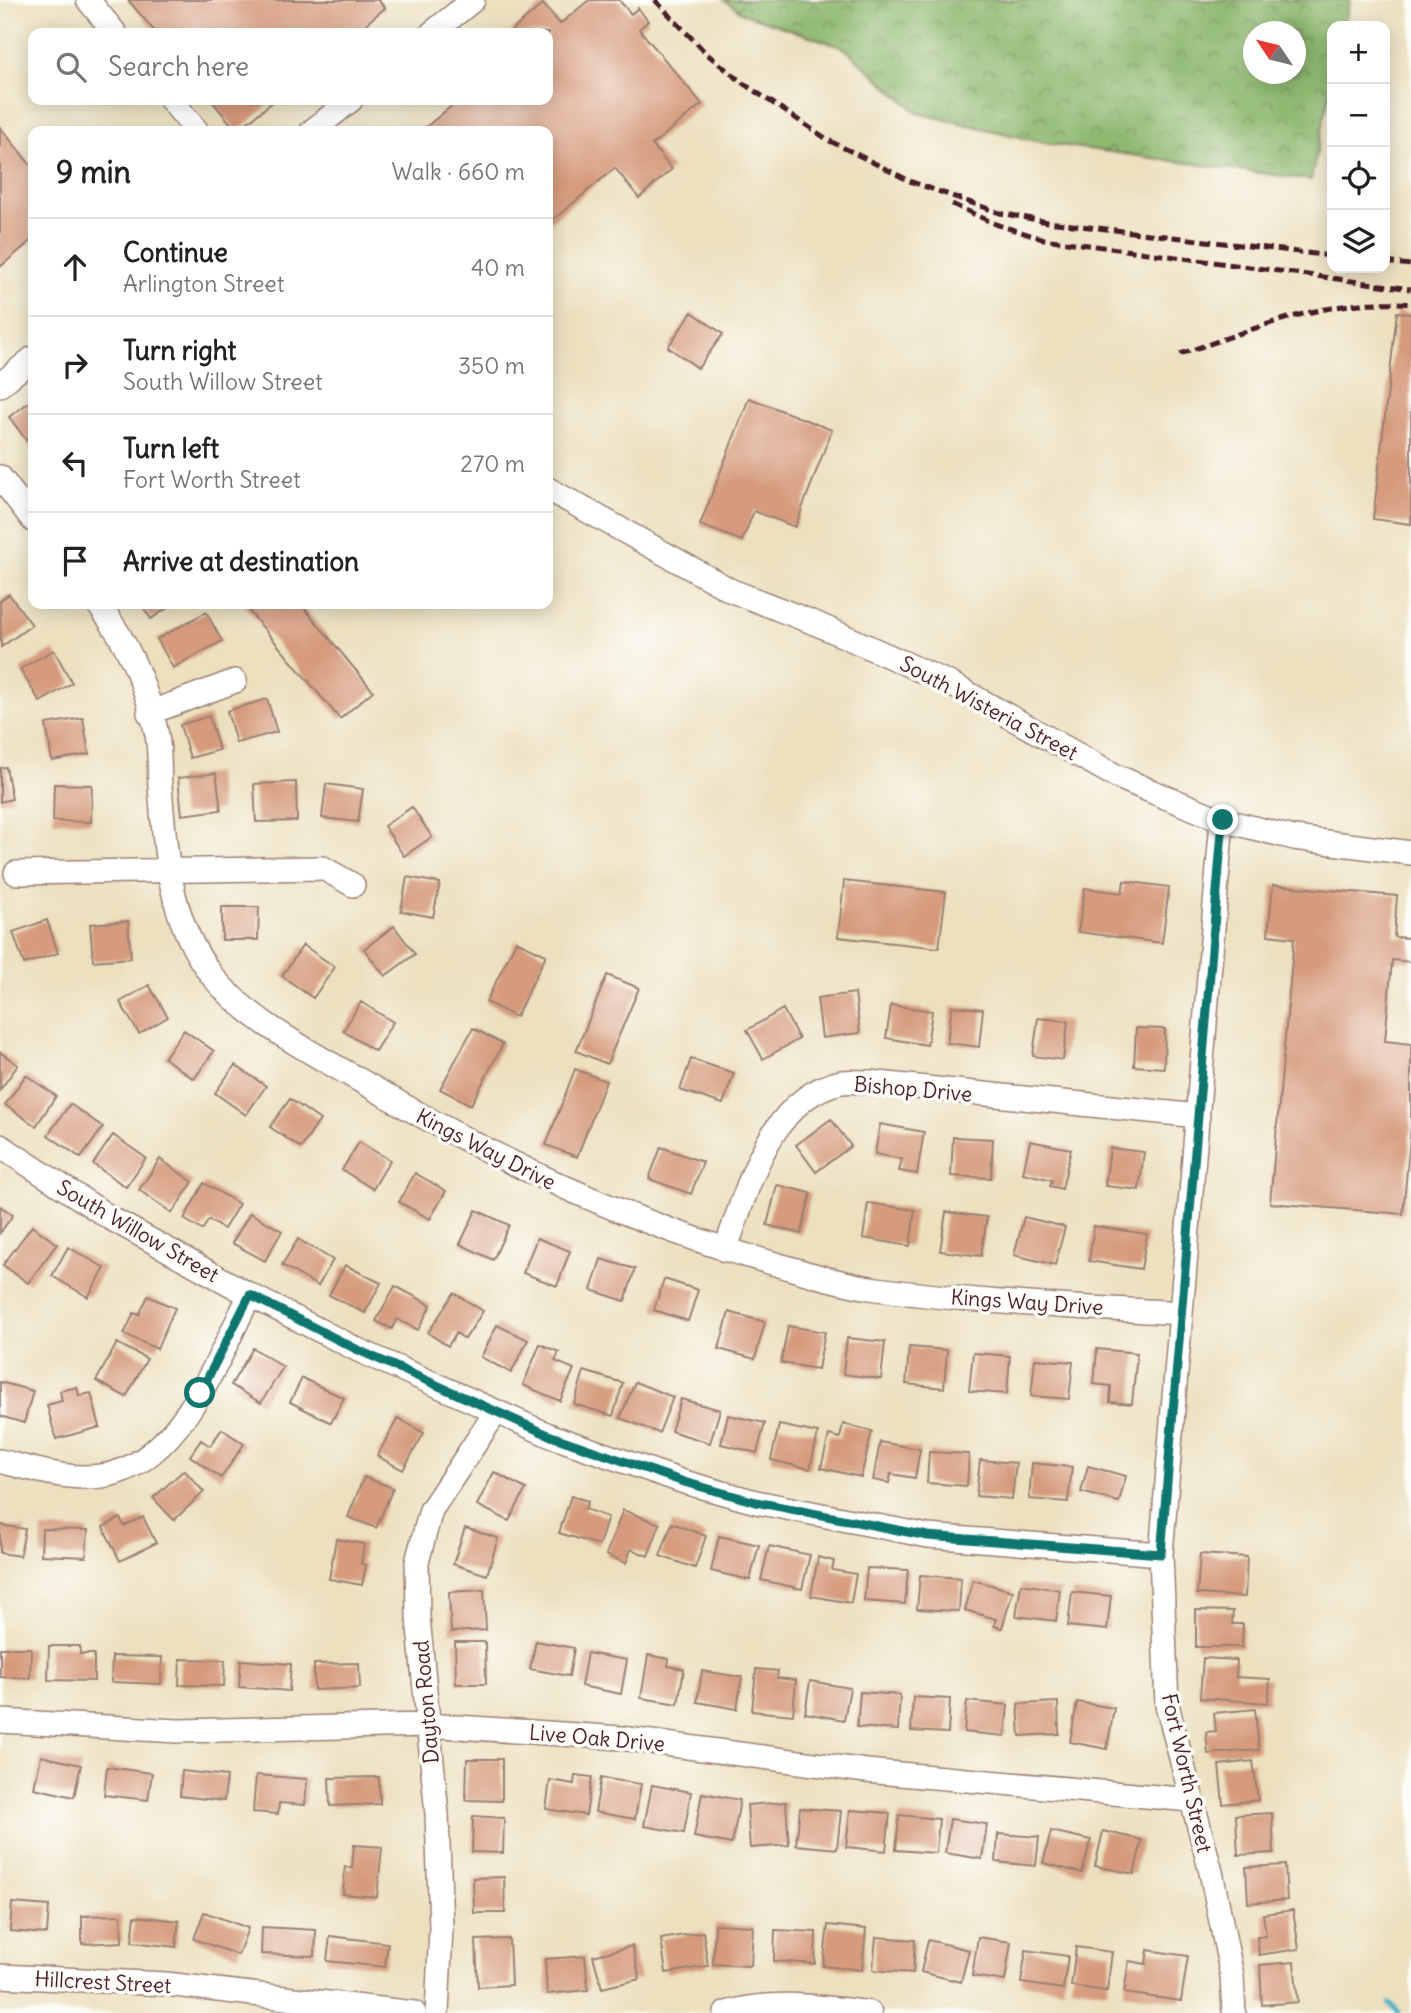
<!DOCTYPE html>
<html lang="en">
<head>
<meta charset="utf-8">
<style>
	body { margin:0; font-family:Delius,sans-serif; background:#f6f6f6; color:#222 }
	.controls { position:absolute; right:21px; top:21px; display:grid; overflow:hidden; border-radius:14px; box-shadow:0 4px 18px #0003 }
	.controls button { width:63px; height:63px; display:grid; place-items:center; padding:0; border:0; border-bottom:2px solid #e0e0e0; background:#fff; color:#222; font:35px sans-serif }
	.compass { position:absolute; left:1243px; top:21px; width:63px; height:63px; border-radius:50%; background:#fff; box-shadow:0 4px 18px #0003; rotate:305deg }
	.stop { position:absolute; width:21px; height:21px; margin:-16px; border:5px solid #0f766e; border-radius:50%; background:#fff }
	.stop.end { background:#0f766e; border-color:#fff; box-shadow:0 2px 7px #0008 }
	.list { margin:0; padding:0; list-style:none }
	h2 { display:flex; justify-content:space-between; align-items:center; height:91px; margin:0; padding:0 28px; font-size:30px }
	h2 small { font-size:23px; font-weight:400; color:#767676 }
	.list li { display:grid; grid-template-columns:46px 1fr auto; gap:21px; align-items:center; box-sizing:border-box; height:98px; padding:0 28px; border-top:2px solid #e0e0e0 }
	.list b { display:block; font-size:26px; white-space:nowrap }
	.list p { margin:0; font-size:23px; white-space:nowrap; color:#767676 }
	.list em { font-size:23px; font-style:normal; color:#767676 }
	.icon { flex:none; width:38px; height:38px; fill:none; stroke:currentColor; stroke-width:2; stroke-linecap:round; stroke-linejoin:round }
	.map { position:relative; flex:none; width:1411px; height:2013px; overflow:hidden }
	.search { position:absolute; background:#fff; box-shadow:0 4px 18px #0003; left:28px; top:28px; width:525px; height:77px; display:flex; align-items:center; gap:18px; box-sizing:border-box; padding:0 24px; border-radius:14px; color:#767676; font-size:26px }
	.panel { position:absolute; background:#fff; box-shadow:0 4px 18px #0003; left:28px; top:126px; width:525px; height:483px; border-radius:14px }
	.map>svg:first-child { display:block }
	.forest { fill:url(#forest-crowns); stroke:#6c6c4e; stroke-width:2; fill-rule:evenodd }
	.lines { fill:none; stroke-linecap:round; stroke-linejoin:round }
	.stream { stroke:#48afc7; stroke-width:5 }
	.building { fill:#d69a7b }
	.minor-casing { stroke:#9b8075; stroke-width:26 }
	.minor { stroke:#fff; stroke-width:23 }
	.rail { stroke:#4a1f2b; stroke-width:5; stroke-dasharray:10 5; stroke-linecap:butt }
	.route { stroke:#0f766e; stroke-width:9 }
	.labels { text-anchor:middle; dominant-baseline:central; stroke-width:7; stroke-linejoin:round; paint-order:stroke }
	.street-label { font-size:21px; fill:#4a1f2b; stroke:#fdfcf7 }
</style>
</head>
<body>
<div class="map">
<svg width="1411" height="2013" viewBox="0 0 1411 2013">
	<defs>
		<pattern id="forest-crowns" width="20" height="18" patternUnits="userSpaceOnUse" patternTransform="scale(1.75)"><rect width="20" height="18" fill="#8fb971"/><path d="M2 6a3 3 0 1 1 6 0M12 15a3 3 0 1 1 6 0" fill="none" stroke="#77965d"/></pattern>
	</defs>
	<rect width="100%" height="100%" fill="#fdfcf7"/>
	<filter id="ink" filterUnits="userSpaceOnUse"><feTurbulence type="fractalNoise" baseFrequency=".0143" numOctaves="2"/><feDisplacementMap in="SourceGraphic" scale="14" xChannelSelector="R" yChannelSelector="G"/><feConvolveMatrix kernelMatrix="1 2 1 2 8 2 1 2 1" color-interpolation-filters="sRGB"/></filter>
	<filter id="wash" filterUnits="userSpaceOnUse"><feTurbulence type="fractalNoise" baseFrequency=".00686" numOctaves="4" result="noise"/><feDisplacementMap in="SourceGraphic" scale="28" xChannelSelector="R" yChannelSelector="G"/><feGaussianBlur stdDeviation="1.57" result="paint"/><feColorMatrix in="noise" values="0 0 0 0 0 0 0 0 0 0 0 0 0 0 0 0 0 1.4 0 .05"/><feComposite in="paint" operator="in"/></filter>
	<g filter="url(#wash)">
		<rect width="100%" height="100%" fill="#ece0bf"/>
		<path class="forest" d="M724,0H1350L1344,26H1332V82L1311,180L1045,143L918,113L843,47L744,14ZM1254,32H1296V74H1254Z"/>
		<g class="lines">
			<path class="stream" d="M1390,2004L1399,2013"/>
		</g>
		<g id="blocks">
			<path class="building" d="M128,0H378L385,8L355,33H156Z
				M589,0H619L631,14L638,8L648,21L639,29L702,104L652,145L672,169L639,198L615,168L548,224V131H421L459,100H548V33L510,32L543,4L560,24Z
				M211,100H275L237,131Z
				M0,127L33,168V239L0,267Z
				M692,312L723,334L698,368L668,347Z
				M1397,312L1411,314V524L1373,519Z
				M749,398L832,430L795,527L754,511L742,541L700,525Z
				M33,399V447L32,448L9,417Z
				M9,594L32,625L1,647L0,601Z
				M141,604H173L151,619Z
				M243,604H301L373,691L340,719Z
				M206,612L222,641L173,668L157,639Z
				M54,650L72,683L40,702L20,669Z
				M267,699L277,732L236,743L227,711Z
				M209,716L219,750L190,758L180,725Z
				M83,718L89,754L52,761L46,724Z
				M6,767L12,799L0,802V768Z
				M216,773L221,810L182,815L178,778Z
				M296,782L297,821L256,822L254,784Z
				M54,784L92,785L91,822L53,821Z
				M326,784L363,789L358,822L322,818Z
				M412,807L432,837L404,856L384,826Z
				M407,877L440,883L433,917L401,911Z
				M844,881L946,892L939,948L838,937Z
				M1124,881L1169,887L1162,943L1078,932L1085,888L1122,893Z
				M1273,885L1397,896L1394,937L1411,938V962L1392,960L1385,1041L1411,1044V1126L1403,1214L1270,1203L1294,938L1268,935Z
				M222,907H259L258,940H222Z
				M47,920L58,953L24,964L13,932Z
				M128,921L131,958L93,961L90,924Z
				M394,926L415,954L385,976L364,949Z
				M516,941L546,955L516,1017L486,1002Z
				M303,945L335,967L313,998L282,976Z
				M607,975L639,988L607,1064L576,1051Z
				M149,985L168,1017L139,1034L120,1002Z
				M855,993L860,1033L822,1038L817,998Z
				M361,1002L393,1022L375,1051L343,1031Z
				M891,1005L932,1011L927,1045L886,1038Z
				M952,1006L983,1009L979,1047L947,1043Z
				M783,1009L799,1039L763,1059L747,1030Z
				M1038,1018L1068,1021L1063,1060L1033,1056Z
				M473,1028L503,1044L471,1105L440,1089Z
				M1136,1028L1165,1029L1164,1068L1134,1066Z
				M184,1030L214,1051L194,1079L164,1058Z
				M0,1052L18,1065L0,1090Z
				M691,1059L734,1073L723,1104L680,1090Z
				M235,1065L266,1086L246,1115L215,1093Z
				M575,1069L606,1081L577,1157L546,1145Z
				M26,1075L56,1096L36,1126L5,1105Z
				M290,1099L320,1120L301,1148L270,1127Z
				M70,1104L103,1127L81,1158L48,1135Z
				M831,1119L851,1146L816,1172L796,1145Z
				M880,1124L924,1132L917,1174L899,1171L902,1159L875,1154Z
				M113,1135L146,1158L126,1187L93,1164Z
				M953,1137L993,1139L991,1178L951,1176Z
				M1030,1141L1071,1149L1062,1189L1050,1186L1052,1180L1023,1173Z
				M359,1142L390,1160L373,1189L342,1170Z
				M661,1147L703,1162L691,1194L649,1179Z
				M1110,1148L1144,1152L1139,1190L1105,1186Z
				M160,1159L193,1182L172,1213L139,1190Z
				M415,1173L446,1191L430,1219L399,1202Z
				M204,1183L239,1204L224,1229L209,1220L202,1230L184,1219Z
				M777,1185L811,1193L801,1234L767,1225Z
				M868,1203L915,1210L910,1246L863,1238Z
				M0,1206L13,1215L0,1233Z
				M476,1210L509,1225L493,1260L460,1244Z
				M946,1212L987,1217L981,1256L940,1251Z
				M250,1213L282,1231L265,1261L232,1243Z
				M1024,1217L1065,1227L1055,1265L1014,1255Z
				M32,1226L57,1244L28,1283L3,1265Z
				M1094,1226L1147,1234L1141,1269L1089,1261Z
				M537,1238L570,1251L557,1286L523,1273Z
				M298,1239L333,1260L318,1286L282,1265Z
				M68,1247L105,1268L88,1297L52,1276Z
				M601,1259L635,1269L625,1301L591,1290Z
				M345,1265L381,1283L365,1313L329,1295Z
				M664,1279L698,1290L688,1321L654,1310Z
				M395,1286L431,1305L418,1330L397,1319L392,1329L376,1321Z
				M454,1293L483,1311L465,1339L456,1333L448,1346L428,1333Z
				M148,1296L175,1308L157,1349L124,1334L134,1313L139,1315Z
				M729,1312L765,1322L755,1359L719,1349Z
				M497,1325L528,1340L511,1373L481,1357Z
				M788,1326L825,1332L818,1369L781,1363Z
				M847,1338L885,1342L881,1379L843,1374Z
				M117,1343L147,1359L126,1397L96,1381Z
				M540,1344L559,1352L555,1361L574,1369L560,1401L523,1385Z
				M909,1347L947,1350L944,1388L906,1384Z
				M253,1348L283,1367L261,1403L231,1385Z
				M1097,1349L1137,1353L1132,1404L1110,1402L1111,1386L1094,1384Z
				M973,1353L1010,1356L1007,1394L969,1391Z
				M1035,1359L1073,1362L1069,1399L1031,1396Z
				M584,1371L623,1383L613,1416L574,1404Z
				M302,1378L344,1398L331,1423L290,1402Z
				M0,1382L33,1391L24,1423L0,1416Z
				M635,1382L673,1397L659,1433L620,1418Z
				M77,1387L79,1396L91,1393L100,1427L56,1439L47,1405L62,1401L60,1391Z
				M681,1399L720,1410L710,1443L671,1431Z
				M728,1415L765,1423L757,1453L721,1444Z
				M398,1418L424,1433L403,1470L377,1456Z
				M843,1424L872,1431L861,1477L821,1468L829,1435L840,1438Z
				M779,1425L818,1433L810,1469L771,1460Z
				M222,1429L244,1444L221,1478L190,1456L201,1440L210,1446Z
				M880,1442L920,1449L915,1478L891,1474L889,1483L873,1480Z
				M929,1452L969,1454L967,1486L927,1483Z
				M980,1460L1016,1463L1012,1499L976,1496Z
				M1032,1463L1072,1467L1068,1502L1029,1499Z
				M1088,1466L1126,1476L1119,1502L1081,1492Z
				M184,1470L204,1492L174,1520L153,1498Z
				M494,1472L526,1489L509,1521L477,1505Z
				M364,1477L393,1488L376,1528L348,1517Z
				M571,1496L588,1501L585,1509L608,1517L599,1545L559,1533Z
				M623,1510L660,1524L648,1556L631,1549L626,1563L606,1555Z
				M143,1517L156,1543L120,1561L103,1527L120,1518L124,1526Z
				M672,1523L706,1536L695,1568L660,1556Z
				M0,1525L25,1529L20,1556L0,1553Z
				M465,1528L498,1538L487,1575L453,1564Z
				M42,1529L88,1530L86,1557L41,1555Z
				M719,1536L759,1545L750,1580L711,1571Z
				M336,1539L364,1544L361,1564L366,1565L362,1585L329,1579Z
				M769,1546L810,1555L802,1589L761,1580Z
				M1200,1554L1247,1557L1245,1597L1197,1594Z
				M818,1557L834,1561L832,1570L856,1574L851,1603L811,1596Z
				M867,1568L908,1570L905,1604L864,1601Z
				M920,1575L961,1578L959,1611L917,1609Z
				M973,1580L1013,1591L1002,1628L994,1626L996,1619L965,1610Z
				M1021,1584L1060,1590L1056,1621L1016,1616Z
				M484,1590L486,1630L451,1632L449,1592Z
				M1072,1592L1111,1596L1107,1630L1068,1626Z
				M1196,1610L1233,1611L1232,1624H1243L1242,1647H1196Z
				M536,1641L574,1648L569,1676L530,1669Z
				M455,1642H485L486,1684H456Z
				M49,1646H80V1654H94V1681L48,1680Z
				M0,1648H31L30,1678L0,1677Z
				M587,1653L627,1660L621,1694L581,1686Z
				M648,1655L669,1659L668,1666L684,1669L678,1704L641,1698Z
				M112,1656L162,1657L161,1684L111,1682Z
				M1203,1658L1237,1660L1236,1677L1270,1679L1268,1703L1200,1698Z
				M180,1659L225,1660L224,1686L179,1685Z
				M241,1660L291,1664L289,1691L239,1687Z
				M359,1663L360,1688L314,1690V1664Z
				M756,1669L778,1671L777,1678L796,1680L793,1715L752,1711Z
				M702,1671L742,1677L737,1709L697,1702Z
				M810,1681L850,1688L844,1720L805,1713Z
				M860,1692L900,1695L898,1730L857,1727Z
				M913,1697L950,1699L948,1733L911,1731Z
				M967,1701L1008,1705L1005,1736L964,1732Z
				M1058,1702L1059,1734L1020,1736L1018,1704Z
				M1077,1702L1114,1708L1107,1749L1070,1742Z
				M1255,1709L1259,1750L1208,1754L1206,1732L1216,1731L1214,1713Z
				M41,1756L81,1765L74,1797L34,1788Z
				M467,1759H502V1801L466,1800Z
				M1253,1761L1258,1800L1223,1804L1219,1765Z
				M107,1767L152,1773L148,1800L104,1795Z
				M182,1771L227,1776L224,1801L180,1796Z
				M256,1775L307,1779L305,1805L279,1803L278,1814L253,1812Z
				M575,1775L592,1777L586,1815L546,1809L550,1780L574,1784Z
				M379,1777L380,1804L330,1806L329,1778Z
				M601,1778L641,1784L635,1819L595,1812Z
				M652,1785L691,1792L684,1833L644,1826Z
				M702,1793L740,1800L732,1844L694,1837Z
				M786,1802L789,1845L750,1848L747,1805Z
				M800,1808L841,1811L837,1849L796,1845Z
				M850,1810L890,1813L886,1851L846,1847Z
				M1272,1813L1274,1853L1238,1855L1236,1815Z
				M899,1815L939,1819L936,1853L896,1850Z
				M473,1816L504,1818L503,1853L472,1852Z
				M950,1819L987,1824L982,1859L945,1853Z
				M1051,1831L1091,1840L1082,1873L1043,1863Z
				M1103,1831L1142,1840L1134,1874L1095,1866Z
				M998,1834L1039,1837L1036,1866L996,1862Z
				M354,1845L382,1847L377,1897L343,1894L345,1867L352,1868Z
				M1285,1865L1287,1900L1248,1903L1246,1867Z
				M504,1877L505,1913H474L473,1878Z
				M12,1903L49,1906L47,1934L10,1931Z
				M1293,1910L1299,1949L1259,1955L1257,1937L1266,1936L1263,1914Z
				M204,1912L248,1928L238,1955L194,1939Z
				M121,1915L122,1942L82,1944V1916Z
				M135,1916L179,1921L176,1947L132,1942Z
				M715,1924L753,1926L751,1966L713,1964Z
				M828,1925L866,1929L862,1970L823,1966Z
				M262,1927L316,1930L315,1956L261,1954Z
				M775,1930L816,1932L815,1964L774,1961Z
				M703,1932L708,1966L666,1973L661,1939Z
				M330,1936L388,1943L385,1967L327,1961Z
				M876,1937L915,1940L913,1973L873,1970Z
				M978,1937L1011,1942L1005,1981L972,1976Z
				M509,1939L511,1985L478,1987L476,1940Z
				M928,1940L969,1950L961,1982L921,1972Z
				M632,1946L640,1979L602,1988L593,1956Z
				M1076,1947L1112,1952L1107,1991L1071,1986Z
				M1026,1950L1068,1956L1063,1989L1021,1983Z
				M1148,1950L1188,1956L1181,2001L1124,1993L1129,1961L1146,1964Z
				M585,1956L588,1990L547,1994L545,1959Z
				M1294,1962L1298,2002L1262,2005L1260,1965Z"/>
		</g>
	</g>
	<g filter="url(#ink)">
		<use href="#blocks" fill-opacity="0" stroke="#9b8075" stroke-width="2"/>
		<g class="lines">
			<defs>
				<path id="minor" d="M88,0L115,33
					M432,33L473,0
					M171,100L197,131
					M312,131L351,100
					M0,385L33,358
					M0,477L33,520
					M548,489L732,591L817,624L951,684L1116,776L1153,792L1222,820L1294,838L1411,853
					M98,604C128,642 147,687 157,735C160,751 159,769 160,786C165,848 168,912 205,966C240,1018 315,1054 368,1085C495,1160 630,1223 772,1263C806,1273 842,1284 877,1289C978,1303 1080,1307 1181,1313
					M149,713L235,681
					M1222,820L1161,1554L1167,1705L1211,1872L1232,1976L1234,2013
					M16,873L323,868L353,885
					M0,1146L112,1219L250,1295L358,1350L551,1436L684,1482L756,1502L928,1536L1161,1554
					M725,1250C748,1190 768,1098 841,1082C850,1081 860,1082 869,1082L1198,1116
					M0,1461C35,1470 80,1484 115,1473C183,1453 220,1354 250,1295
					M0,1721L178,1731L427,1725L621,1738L866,1771L1191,1800
					M0,1976L166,1984L414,2013
					M437,2013L441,1928L437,1814L418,1617L417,1562L431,1510L496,1412
					M726,2013C776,1999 820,2007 870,2013"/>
			</defs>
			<use href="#minor" class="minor-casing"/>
			<use href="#minor" class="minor"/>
			<path class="rail" d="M655,0L707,54L744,84L830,141L912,182L1000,213L1048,222L1332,256
				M952,204L998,225L1044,239L1411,289
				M1385,262L1411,265
				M1180,354C1256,329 1329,296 1411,304"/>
		</g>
	</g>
	<g class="lines" filter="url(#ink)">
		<path class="route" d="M200,1393L250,1295L358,1350L551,1436L684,1482L756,1502L928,1536L1161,1554L1223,820"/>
	</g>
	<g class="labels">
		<g class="street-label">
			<text transform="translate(989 708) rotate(28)">South Wisteria Street</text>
			<text transform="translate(913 1089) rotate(5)">Bishop Drive</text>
			<text transform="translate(486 1149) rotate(27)">Kings Way Drive</text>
			<text transform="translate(138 1231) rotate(30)">South Willow Street</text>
			<text transform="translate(1027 1302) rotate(4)">Kings Way Drive</text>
			<text transform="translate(426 1702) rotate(-95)">Dayton Road</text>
			<text transform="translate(597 1738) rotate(5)">Live Oak Drive</text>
			<text transform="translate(1187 1773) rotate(77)">Fort Worth Street</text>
			<text transform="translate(103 1982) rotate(3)">Hillcrest Street</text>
		</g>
	</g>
</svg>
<div class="controls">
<button>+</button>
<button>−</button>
<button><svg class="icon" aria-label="locate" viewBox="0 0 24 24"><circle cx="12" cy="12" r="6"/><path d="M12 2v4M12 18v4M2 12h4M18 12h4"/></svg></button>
<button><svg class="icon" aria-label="layers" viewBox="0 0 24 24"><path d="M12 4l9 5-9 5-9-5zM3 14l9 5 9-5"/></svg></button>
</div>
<svg class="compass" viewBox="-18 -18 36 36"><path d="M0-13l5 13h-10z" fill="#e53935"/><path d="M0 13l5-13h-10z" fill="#767676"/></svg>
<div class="stop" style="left:200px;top:1393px"></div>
<div class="stop end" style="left:1223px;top:820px"></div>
<div class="search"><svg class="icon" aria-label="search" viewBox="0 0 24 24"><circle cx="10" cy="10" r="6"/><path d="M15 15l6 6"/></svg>Search here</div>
<section class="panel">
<h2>9 min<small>Walk · 660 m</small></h2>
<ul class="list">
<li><svg class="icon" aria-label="ahead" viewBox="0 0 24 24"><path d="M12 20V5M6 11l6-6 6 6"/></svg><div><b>Continue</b><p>Arlington Street</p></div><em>40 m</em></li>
<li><svg class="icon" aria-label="right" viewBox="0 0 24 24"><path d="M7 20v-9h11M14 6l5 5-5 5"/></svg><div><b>Turn right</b><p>South Willow Street</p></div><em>350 m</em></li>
<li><svg class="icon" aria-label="left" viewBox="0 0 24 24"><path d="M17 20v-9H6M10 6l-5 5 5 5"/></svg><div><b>Turn left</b><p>Fort Worth Street</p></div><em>270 m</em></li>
<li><svg class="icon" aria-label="arrive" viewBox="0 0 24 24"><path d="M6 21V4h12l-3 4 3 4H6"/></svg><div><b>Arrive at destination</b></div></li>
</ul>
</section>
</div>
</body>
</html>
